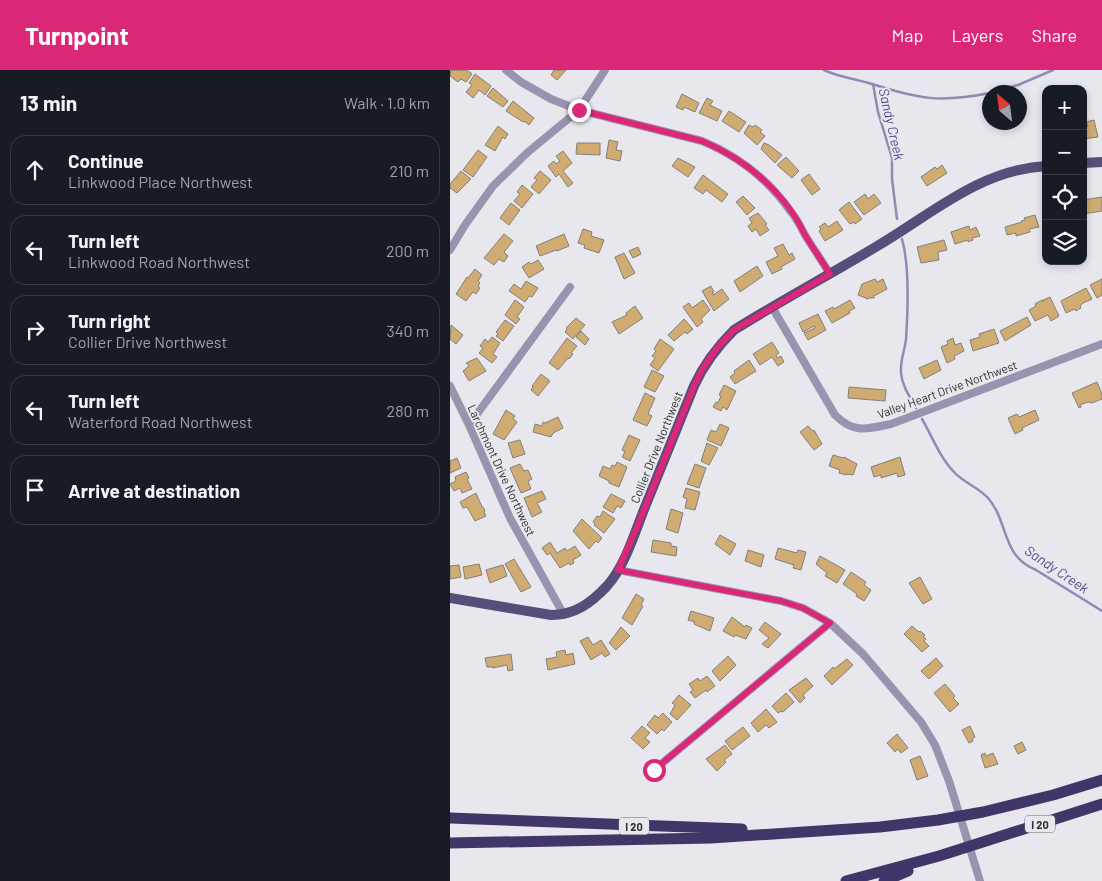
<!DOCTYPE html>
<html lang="en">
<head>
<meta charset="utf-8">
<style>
	body { margin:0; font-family:Barlow,sans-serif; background:#242831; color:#f1f3f6 }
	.controls { position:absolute; right:15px; top:15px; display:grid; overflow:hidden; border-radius:10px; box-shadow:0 2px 8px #0003 }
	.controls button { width:45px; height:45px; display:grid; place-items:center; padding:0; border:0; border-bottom:1px solid #363941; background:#171b24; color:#f1f3f6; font:25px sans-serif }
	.compass { position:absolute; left:532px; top:15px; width:45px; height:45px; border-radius:50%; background:#171b24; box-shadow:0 2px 8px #0003; rotate:332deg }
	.stop { position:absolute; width:15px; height:15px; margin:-11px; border:4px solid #db2777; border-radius:50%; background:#fff }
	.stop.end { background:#db2777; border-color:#fff; box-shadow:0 1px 5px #0008 }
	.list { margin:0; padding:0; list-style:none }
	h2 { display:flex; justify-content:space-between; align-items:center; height:65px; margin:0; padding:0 20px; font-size:21px }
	h2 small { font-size:16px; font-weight:400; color:#9ea1a6 }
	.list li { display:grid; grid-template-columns:32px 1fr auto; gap:15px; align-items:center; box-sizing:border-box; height:70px; margin:0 10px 10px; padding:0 10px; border:1px solid #363941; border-radius:15px }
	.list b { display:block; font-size:19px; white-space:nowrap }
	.list p { margin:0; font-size:16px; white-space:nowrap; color:#9ea1a6 }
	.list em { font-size:16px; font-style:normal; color:#9ea1a6 }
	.icon { flex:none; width:28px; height:28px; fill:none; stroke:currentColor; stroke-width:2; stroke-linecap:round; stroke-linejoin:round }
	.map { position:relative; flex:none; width:652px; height:811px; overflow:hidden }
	header { display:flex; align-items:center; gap:30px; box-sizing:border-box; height:70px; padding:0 25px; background:#db2777; color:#fff }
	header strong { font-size:24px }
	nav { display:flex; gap:28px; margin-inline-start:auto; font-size:18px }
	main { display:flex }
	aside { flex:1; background:#171b24 }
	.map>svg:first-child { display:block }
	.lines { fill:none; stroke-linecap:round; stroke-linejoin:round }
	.stream { stroke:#9289b4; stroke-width:2.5 }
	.building { fill:#d0ac72; stroke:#827f7a }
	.minor { stroke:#9893ae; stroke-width:8 }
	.major { stroke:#584e7b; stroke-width:10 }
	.highway { stroke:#423568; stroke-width:11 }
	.route { stroke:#db2777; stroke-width:6 }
	.labels { text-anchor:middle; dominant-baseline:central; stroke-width:4; stroke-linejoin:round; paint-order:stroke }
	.shield { fill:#e8e7ed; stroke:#666669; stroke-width:1 }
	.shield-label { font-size:11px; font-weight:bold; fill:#2f2f31 }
	.street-label { font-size:12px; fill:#2f2f31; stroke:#e8e7ed }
	.water-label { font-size:14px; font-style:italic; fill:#5a478f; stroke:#e8e7ed }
</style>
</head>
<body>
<header>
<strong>Turnpoint</strong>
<nav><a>Map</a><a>Layers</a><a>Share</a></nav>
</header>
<main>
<aside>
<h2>13 min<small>Walk · 1.0 km</small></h2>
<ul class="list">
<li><svg class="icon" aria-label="ahead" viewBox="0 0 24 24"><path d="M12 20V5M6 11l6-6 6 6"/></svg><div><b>Continue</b><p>Linkwood Place Northwest</p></div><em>210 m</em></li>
<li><svg class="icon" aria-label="left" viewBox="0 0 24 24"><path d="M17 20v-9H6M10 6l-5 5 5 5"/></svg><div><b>Turn left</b><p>Linkwood Road Northwest</p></div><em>200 m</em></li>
<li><svg class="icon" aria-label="right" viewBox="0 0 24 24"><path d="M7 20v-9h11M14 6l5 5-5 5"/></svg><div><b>Turn right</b><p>Collier Drive Northwest</p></div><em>340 m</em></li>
<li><svg class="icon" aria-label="left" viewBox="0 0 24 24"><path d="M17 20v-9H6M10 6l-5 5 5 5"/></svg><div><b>Turn left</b><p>Waterford Road Northwest</p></div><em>280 m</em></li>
<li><svg class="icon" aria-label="arrive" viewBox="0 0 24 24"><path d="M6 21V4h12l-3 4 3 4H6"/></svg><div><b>Arrive at destination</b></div></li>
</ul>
</aside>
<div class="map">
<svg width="652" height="811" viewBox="0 0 652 811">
	<rect width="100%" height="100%" fill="#e8e7ed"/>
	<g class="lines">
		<path class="stream" d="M374,0C389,7 406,9 422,14C469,29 490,33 540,23
			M423,14L428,42L442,88V109L447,149
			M543,22L568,15L603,0
			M452,169C460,197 458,239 456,269C455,280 450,290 451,303C452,316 460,327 466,338
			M472,349C482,366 490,388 504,402C514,413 528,417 538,428C559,452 551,486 586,500L652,541"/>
	</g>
	<path class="building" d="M1,0H17L22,4L16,12L11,9L8,12L0,6Z
		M104,0H116L107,10L101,5Z
		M25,4L41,16L35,25L29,20L23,28L16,22L22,15L19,13Z
		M43,18L58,31L53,37L37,26Z
		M232,24L249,33L245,42L234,37L233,40L226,37Z
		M257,28L263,31L260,35L272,41L267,51L249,43Z
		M63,31L84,48L79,55L74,51L73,52L56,41Z
		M279,41L296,52L289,62L272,51Z
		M644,50L648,67L633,69V57L638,56L636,52Z
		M299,55L303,57L305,55L312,60L310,62L315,66L307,75L294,63Z
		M48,56L58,64L55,69L53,67L45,81L35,75Z
		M159,70L168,72L166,80L172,81L170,91L156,88Z
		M127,73H150V85L126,84Z
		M314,73L319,75L332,85L325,93L311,79Z
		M28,80L37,87L23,107L13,100Z
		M113,81L122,93L113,101L123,113L118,117L109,104L106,107L98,96L104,91L106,94L110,91L106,86Z
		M336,87L349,101L342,108L327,95Z
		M228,88L245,97L238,107L222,96Z
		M492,95L497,103L477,116L471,107L485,97L487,99Z
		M11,101L21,109L7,123L0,118V114Z
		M90,101L101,110L89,124L81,117L87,110L84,108Z
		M359,104L370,119L362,125L351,110Z
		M253,105L278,124L272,132L256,120L253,124L244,118Z
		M72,115L83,124L72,138L64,131L70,124L67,122Z
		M415,124L418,129L424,124L431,133L414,145L404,132Z
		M293,126L305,138L297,145L286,132Z
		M652,127V141L633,144V130Z
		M399,132L412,149L405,154L404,152L400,154L389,140Z
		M61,133L70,140L59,155L50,148Z
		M308,143L317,154L315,155L319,160L310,166L306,159L302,162L298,156L302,153L299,148Z
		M585,145L589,157L579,159L580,162L566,166V163L557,165L555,157L572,152L571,151L575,150L574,148Z
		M387,151L393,160L375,171L369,161L371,159L369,157L375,153L378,157Z
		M519,156L520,160L526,157L530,166L522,168L523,170L518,172V170L505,174L501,162Z
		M133,159L142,162L141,166L154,170L149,183L134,178L135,175L128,173Z
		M54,164L63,171L54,182L58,186L54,192L49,189L44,195L34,188Z
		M114,164L119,176L107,181L106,180L90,186L86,176Z
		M494,170L497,180L488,182L489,190L471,193L467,177Z
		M333,174L339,185L342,183L345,189L331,197L332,199L322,204L316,192L328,186L324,178Z
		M188,177L191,184L183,188L179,181Z
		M174,183L185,203L174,209L165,187Z
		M88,190L94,199L79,208L72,197L79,192L81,194Z
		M307,196L313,206L290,222L284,211Z
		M25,199L32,205L28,211L30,213L28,216L30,218L26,224L23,222L16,231L6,224L17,207L18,208Z
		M425,209L427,212L433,209L437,219L424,226V228H419L418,229L408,225L412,214Z
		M652,209V225L647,228L640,215Z
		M76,211L88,218L82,227L79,226L75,232L59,221L64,214L71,219Z
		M261,216L264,222L262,223L263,225L272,219L279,229L264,241L252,221Z
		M636,218L642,229L633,233L630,236L631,238L626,241L625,239L616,243L611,231Z
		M600,227L609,246L601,251L598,245L585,251L579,240L586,236L585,234L592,230L593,232V230Z
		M65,230L74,237L67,247L70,249L66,254L55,245Z
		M253,230L260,240L251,249L253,252L247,257L233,237L239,233L242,238Z
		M400,230L405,238L399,241L400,243L382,253L375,241L383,237L384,239Z
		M185,236L193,248L169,264L162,252L177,245L176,243Z
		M368,244L376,260L358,270L354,263L365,258L364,256L353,262L349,253Z
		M577,247L581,255L555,271L550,261Z
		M126,248L135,255L123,269L115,262L117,259L116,258Z
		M234,249L243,259L237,264L235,262L224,271L218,265Z
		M55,250L64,256L53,271L46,266L48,264L46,262Z
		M1,255L13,265L6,274L0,269Z
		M544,259L549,273L523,281L520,270L530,267L529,264Z
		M131,261L139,269L135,275L126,267Z
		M42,267L50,273L43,284L47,287L42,293L29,283L33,278L30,276L35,269L38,272Z
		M117,268L127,276L121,283L123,284L119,289L118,288L108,300L99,293Z
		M503,268L505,275L511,273L514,281L504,286L505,289L497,293L491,277L498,274L497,271Z
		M210,269L224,279L208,301L200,295L205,288L202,286L206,281L204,279Z
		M322,272L329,283L326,285L327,288L331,286L334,292L328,296L322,287L310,295L303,284Z
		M27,288L36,301L19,311L13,301L19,296L16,293Z
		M299,290L306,301L285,314L280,307L285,303L284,301Z
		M487,290L491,300L474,309L469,298Z
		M202,300L214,306L205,322L194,317Z
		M91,304L100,311L88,326L81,320L83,317L82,316Z
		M647,312L652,324V329L642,333L638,332L630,335L631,337L629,338L622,323Z
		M274,315L286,321L277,340L273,337L271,341L263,337L266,332L268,333L271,326L269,325Z
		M399,317L436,320L435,331L398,328Z
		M195,323L205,328L198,344L202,346L197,356L183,350Z
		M56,340L65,346L63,349L67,352L54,370L43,364Z
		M585,340L589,350L572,358L573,360L565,364L558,348L567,344L569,347Z
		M108,347L113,358L103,363L101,367L83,362L85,354L92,356L93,352L95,353Z
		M270,354L279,358L271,376L257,370L261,360L266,362Z
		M358,356L363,361L364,360L372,374L364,380L350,362Z
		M179,365L190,370L180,391L172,387L175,382L172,380Z
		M70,370L75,384L63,388L58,373Z
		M257,373L268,378L259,395L251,391Z
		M383,385L393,388L394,387L407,394L403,405L396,404V405L389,403L390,400L379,396Z
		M450,387L455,405L448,407L447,403L431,408V405L424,407L421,397Z
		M7,388L11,398L0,403V391Z
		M167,392L177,397L169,417L159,413V411L149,406L153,396L160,399L162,395L165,396Z
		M70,394L74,401L78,400L82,409L78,411L81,419L71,423L60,398Z
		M245,394L256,398L249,418L237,414Z
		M16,402L19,408L17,409L22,419L12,423L10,418L4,421L0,414L6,411L5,407Z
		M236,418L250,422L245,440L235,438L237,429L233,427Z
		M92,421L96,429L87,433L92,442L82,447L74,428Z
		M26,423L32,437H33L35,441L34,442L36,446L25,451L17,437L13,438L10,432Z
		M161,424L175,431L171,438L167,436L163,443L153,437Z
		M221,439L233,443L228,463L216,459Z
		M153,441L165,449L154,463L144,455L145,454L143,452L147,446L150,447Z
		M132,449L152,468L148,473L146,471L139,479L123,461Z
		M270,465L286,474L280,485L265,474Z
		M203,470L221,473V476L227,477L226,486L201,482Z
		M100,472L107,483L115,478L117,481L125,476L131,485L123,490L124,493L120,495L119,493L110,498L100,483L97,485L92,478Z
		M328,478L347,483L348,480L356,482L351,500L343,498L344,495L325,489Z
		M298,480L314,485L311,497L295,491Z
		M370,486L395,500L387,513L375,506L377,503L366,494Z
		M64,489L81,517L71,522L55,494Z
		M29,494L32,505L15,509L13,497Z
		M9,495L11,507L0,509V496Z
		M53,495L57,506L40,513L36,500Z
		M401,502L416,512L414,515L421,520L414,531L406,526L407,524L393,514Z
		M470,507L482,529L473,534L459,513Z
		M186,524L194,529L191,535L193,536L182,555L172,548Z
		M241,541L264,548L260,561L244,554L245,552L238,550Z
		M282,547L295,557L296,555L302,558L296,569L285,565L284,567L273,561Z
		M315,552L331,564L318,578L312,574L319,568L309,560Z
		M462,556L469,562L470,561L475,565L473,567L476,569L474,571L479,576L472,582L454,564Z
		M171,557L180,566L166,580L159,573Z
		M138,567L143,575L151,570L160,584L155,587L152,583L141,590L130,571Z
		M115,580L116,585L123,583L125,594L98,600L96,589L107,587L106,582Z
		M61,584L63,600L58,601L57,595L43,598V597H37L35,588Z
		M278,586L286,595L270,611L262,601Z
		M486,588L493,596L479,609L471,601Z
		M397,589L403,595L382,615L374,606L383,597L384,599Z
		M257,606L265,616L257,622L256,620L245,628L240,622L243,620L239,614L248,608L250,611Z
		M356,608L363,616L353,625L355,628L350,633L339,620Z
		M495,614L505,626L503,628L509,634L500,642L484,623Z
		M336,623L344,632L333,642L331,641L328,643L322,636Z
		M229,625L241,635L227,650L220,644L225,635L222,633Z
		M316,639L327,652L319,658L316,655L308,662L301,653Z
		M213,643L222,652L214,661L212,659L207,664L197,655L205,645L208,648Z
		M192,656L200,663L195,668L200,672L193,679L181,668Z
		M520,656L525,667L522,669L523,671L519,673L512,660Z
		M293,657L300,666L282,680L275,671Z
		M447,664L458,678L451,683L448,679L445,682L437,673Z
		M572,672L576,680L568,684L564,676Z
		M275,675L282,684L274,690L276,692L267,701L256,689Z
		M535,683L536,686L543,683L548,694L535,698L531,685Z
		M470,686L478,706L467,710L460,690Z"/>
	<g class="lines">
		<path class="minor" d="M56,0L71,12L101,29L129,40L252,71C288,86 319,110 341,142C347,149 351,157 355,165C363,178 372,191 380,204
			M0,180L15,155L43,116L78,82L129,40L155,0
			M322,237L385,345C404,364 417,359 441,354L652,274
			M0,316L19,355L60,448L114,545
			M19,355L120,217
			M168,500L331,531L353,538L380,553L413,584L471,652L485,675L499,711L530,811
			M204,700L380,553"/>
		<path class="major" d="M633,93L652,92
			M0,528L101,545C125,545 141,533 157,516C175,496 185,462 195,437C211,397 228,356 244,316C254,294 267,277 284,260C332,230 381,204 429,175C483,143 530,100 596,96"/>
		<path class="highway" d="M0,748L292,759
			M0,773L261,768L430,757L488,750L533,742L603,725L652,710
			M396,811L489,786L652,734
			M434,811L458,801"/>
	</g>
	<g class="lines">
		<path class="route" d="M129,40L252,71C288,86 319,110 342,142C347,149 351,157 355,165C363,178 372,191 380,204L284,260L267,278L253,298L244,316L187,457L168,500L331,531L353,538L380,553L204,700"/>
	</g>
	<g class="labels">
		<g class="shield">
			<rect x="575" y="745.5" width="30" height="17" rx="4"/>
			<rect x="169" y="747.5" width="30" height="17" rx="4"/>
		</g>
		<g class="shield-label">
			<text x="590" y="754">I 20</text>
			<text x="184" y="756">I 20</text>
		</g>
		<g class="street-label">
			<text transform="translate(497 319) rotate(-20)">Valley Heart Drive Northwest</text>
			<text transform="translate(206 377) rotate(-68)">Collier Drive Northwest</text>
			<text transform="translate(52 400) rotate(65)">Larchmont Drive Northwest</text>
		</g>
		<g class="water-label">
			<text transform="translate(442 54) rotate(77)">Sandy Creek</text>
			<text transform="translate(607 499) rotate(34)">Sandy Creek</text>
		</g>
	</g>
</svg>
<div class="controls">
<button>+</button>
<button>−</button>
<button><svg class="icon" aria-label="locate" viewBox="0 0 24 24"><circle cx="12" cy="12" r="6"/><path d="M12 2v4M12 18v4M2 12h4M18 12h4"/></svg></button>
<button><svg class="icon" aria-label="layers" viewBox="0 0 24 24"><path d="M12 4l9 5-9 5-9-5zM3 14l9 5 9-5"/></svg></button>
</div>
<svg class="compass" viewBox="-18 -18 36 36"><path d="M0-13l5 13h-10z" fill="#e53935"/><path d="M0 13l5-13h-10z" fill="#9ea1a6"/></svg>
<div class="stop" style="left:204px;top:700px"></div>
<div class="stop end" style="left:129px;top:40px"></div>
</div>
</main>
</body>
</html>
